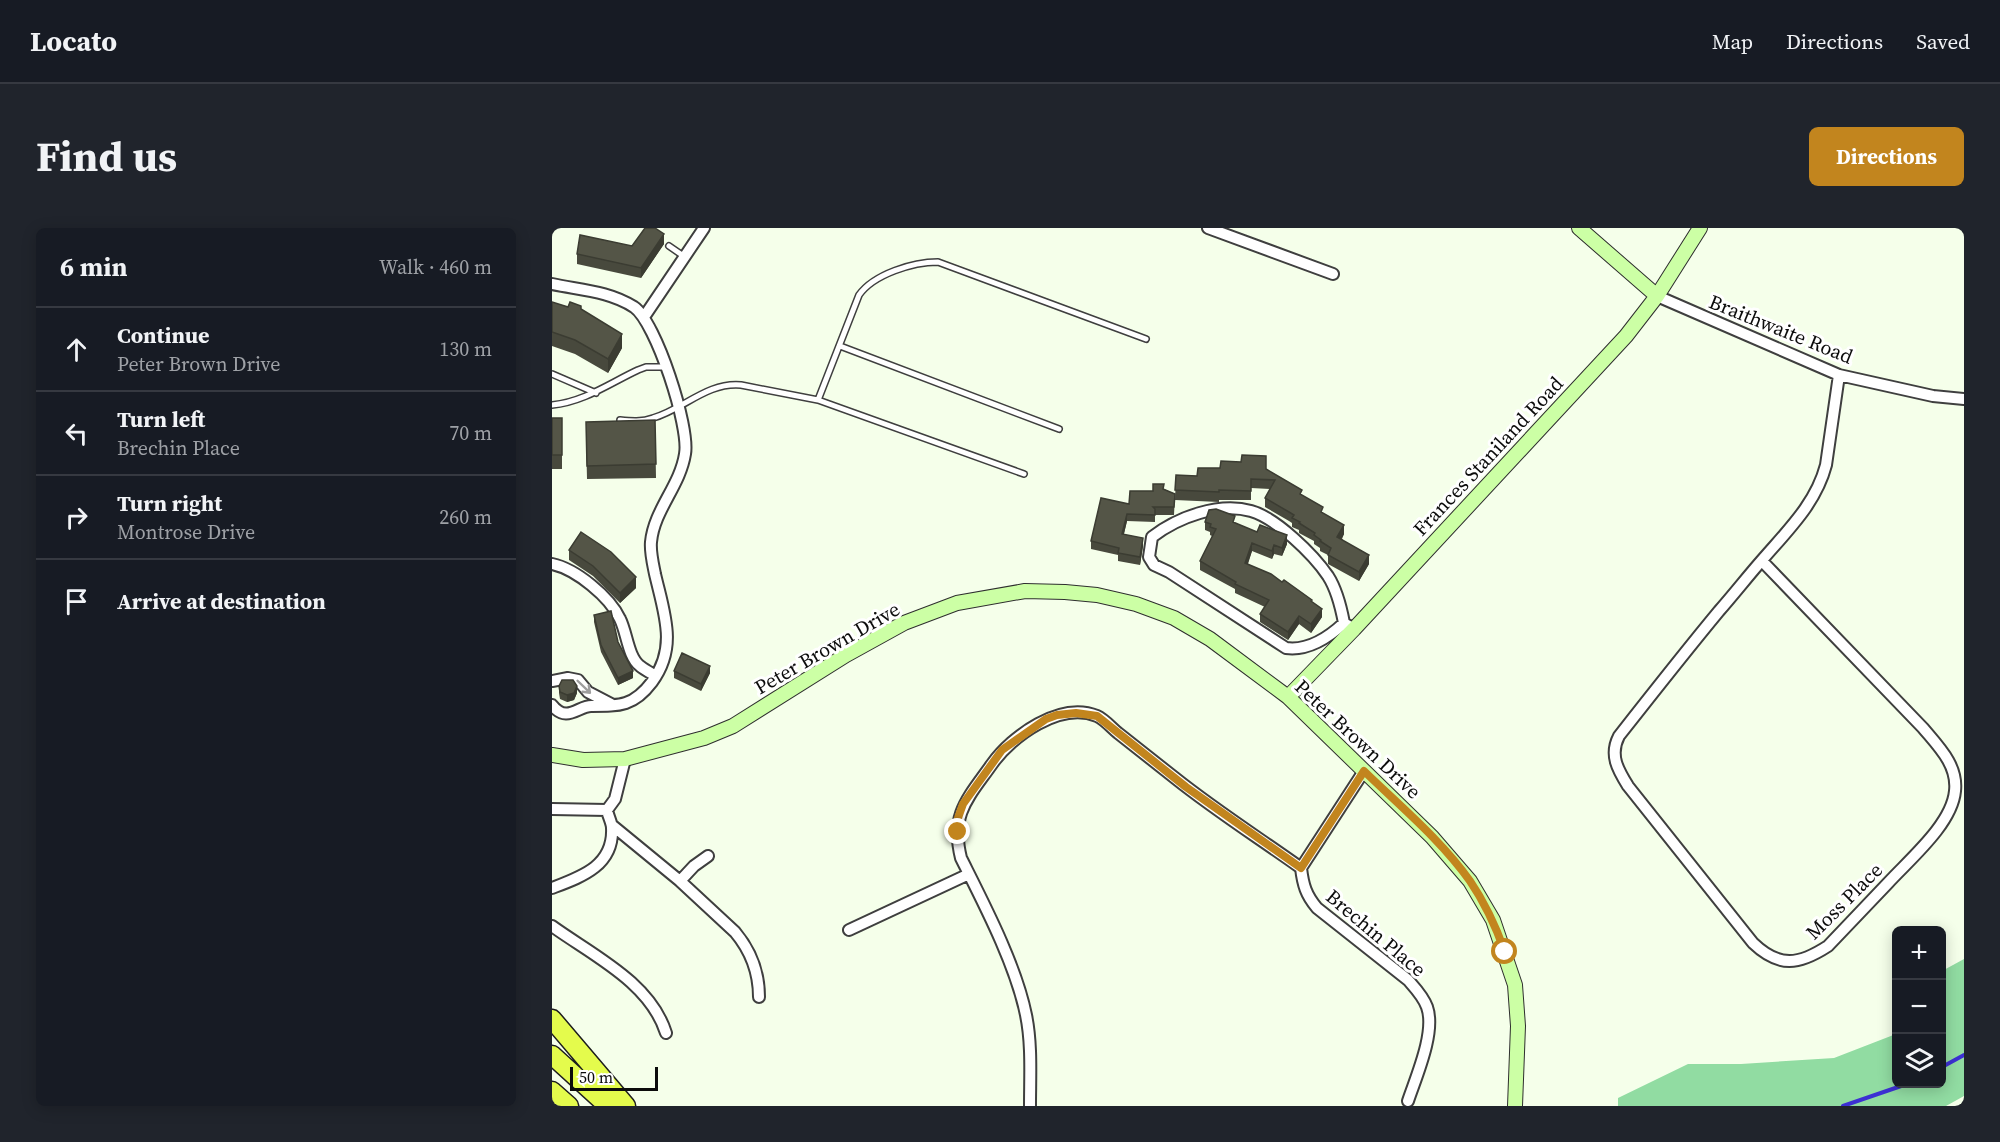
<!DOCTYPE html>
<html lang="en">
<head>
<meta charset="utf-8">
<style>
	body { margin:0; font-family:"Source Serif 4",serif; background:#20242c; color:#f1f3f6 }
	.controls { position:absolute; right:18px; bottom:18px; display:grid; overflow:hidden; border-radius:9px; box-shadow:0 3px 15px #0003 }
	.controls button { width:54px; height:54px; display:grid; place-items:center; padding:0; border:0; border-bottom:2px solid #363941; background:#171b24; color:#f1f3f6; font:30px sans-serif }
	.scale { position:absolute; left:18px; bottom:15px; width:88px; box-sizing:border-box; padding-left:6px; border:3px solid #0c0c0c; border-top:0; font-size:16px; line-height:21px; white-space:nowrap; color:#0c0c0c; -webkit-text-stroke:4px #fff; paint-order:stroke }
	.stop { position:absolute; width:18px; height:18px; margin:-14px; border:4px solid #c2851e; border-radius:50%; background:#fff }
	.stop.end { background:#c2851e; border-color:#fff; box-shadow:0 2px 6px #0008 }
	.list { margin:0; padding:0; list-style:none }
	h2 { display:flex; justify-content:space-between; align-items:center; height:78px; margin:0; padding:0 24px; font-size:26px }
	h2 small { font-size:20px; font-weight:400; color:#9ea1a6 }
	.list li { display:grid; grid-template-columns:39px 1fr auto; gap:18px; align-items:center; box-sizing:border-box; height:84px; padding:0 24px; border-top:2px solid #363941 }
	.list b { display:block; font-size:22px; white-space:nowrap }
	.list p { margin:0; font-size:20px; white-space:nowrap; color:#9ea1a6 }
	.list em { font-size:20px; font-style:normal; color:#9ea1a6 }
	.icon { flex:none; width:33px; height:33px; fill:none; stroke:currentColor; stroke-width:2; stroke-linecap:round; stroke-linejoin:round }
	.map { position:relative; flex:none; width:1412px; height:878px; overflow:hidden; border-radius:9px }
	header { display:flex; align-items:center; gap:36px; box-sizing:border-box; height:84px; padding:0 30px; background:#171b24; border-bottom:2px solid #363941 }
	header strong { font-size:28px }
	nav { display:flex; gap:33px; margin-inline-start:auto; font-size:21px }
	.intro { display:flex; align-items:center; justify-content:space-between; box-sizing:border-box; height:144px; padding:0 36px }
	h1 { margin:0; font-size:42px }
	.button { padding:15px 27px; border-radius:9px; background:#c2851e; color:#fff; font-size:21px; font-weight:700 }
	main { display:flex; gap:36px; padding:0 36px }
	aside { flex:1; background:#171b24; border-radius:9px; box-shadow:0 3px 15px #0003 }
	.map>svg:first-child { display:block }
	.forest { fill:#91dca2 }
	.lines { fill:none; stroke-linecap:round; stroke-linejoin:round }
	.stream { stroke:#3c30d3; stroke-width:4 }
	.lane-casing { stroke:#3f3f3f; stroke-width:8 }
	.street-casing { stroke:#3f3f3f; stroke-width:14 }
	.secondary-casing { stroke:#2e2e2e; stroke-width:16 }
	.highway-casing { stroke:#1d1d1d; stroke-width:21 }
	.lane { stroke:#fff; stroke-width:5 }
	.street { stroke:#fff; stroke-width:10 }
	.secondary { stroke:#ccffa5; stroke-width:14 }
	.highway { stroke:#e4fb4c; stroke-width:18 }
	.wall { fill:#48493d }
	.shaded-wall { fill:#3b3c32 }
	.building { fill:#545547; stroke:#3b3c32; stroke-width:1.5 }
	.oneway { stroke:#9e9e9e }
	.route { stroke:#c2851e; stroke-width:8 }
	.labels { text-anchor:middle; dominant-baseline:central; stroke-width:6; stroke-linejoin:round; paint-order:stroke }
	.street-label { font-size:20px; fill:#0c0c0c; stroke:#fff }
</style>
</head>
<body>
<header>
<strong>Locato</strong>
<nav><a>Map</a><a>Directions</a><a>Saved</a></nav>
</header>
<div class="intro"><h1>Find us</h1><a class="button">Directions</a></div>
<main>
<aside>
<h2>6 min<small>Walk · 460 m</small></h2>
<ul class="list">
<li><svg class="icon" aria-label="ahead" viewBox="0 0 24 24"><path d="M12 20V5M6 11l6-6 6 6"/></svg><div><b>Continue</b><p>Peter Brown Drive</p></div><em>130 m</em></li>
<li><svg class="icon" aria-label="left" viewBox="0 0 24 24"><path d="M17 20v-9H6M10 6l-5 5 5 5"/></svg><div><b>Turn left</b><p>Brechin Place</p></div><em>70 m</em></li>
<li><svg class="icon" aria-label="right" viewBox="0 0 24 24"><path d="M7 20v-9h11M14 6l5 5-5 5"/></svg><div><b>Turn right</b><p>Montrose Drive</p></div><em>260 m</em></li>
<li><svg class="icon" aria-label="arrive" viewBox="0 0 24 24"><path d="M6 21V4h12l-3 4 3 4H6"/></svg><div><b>Arrive at destination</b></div></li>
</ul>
</aside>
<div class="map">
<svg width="1412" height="878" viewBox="0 0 1412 878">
	<rect width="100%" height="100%" fill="#f5ffea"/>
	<path class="forest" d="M1412,731V868L1394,878H1066V870L1136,836H1189L1282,830L1344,806V856H1390V743Z"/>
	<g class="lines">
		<path class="stream" d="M1390,839L1412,827
			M1291,878L1355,856"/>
		<defs>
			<path id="lane" d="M117,18L133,29
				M288,118L507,201
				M0,146L44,165
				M266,172L307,67C322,46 361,34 386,34L594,111
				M0,177C32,174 58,155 86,142L94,139H113
				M68,192C79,193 90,194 101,190C132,181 155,154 189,157L266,172L472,246"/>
			<path id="street" d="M656,0L781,46
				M0,56C28,62 57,63 82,79C104,94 138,199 133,226C128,258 102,282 99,314C98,324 101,336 103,346C112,385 126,419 100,454C82,478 68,478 40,478C27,477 15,496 0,477
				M1105,68L1287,147L1381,168L1412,171
				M92,89L152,0
				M1210,333L1371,500C1386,518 1406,537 1403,563C1400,596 1358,631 1336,655C1316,676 1296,697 1276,718C1247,737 1227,740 1201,715L1076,558C1066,542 1057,527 1067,508C1100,466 1133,424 1167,383C1182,366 1196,348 1211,331C1237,301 1264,275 1274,237L1287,147
				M0,336C24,341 58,369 68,391C75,405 76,429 88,438C93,442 99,445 104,448
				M792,395C777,409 756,423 734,420L617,344L602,337L597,329L600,309C626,289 667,274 699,283C724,290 761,326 776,348C785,362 789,379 792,395L802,401
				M0,453L16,450L26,452L36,464L59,476
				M812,543L749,640C751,657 754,667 765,680L856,752C863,760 871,768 875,779C884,804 864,849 856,873
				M0,581L55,582L63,571L73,531
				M61,598L128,653L183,704C199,723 207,744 207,769
				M128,653L142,638L156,628
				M0,660C29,649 62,638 60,600C60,595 56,588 55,582
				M0,698C40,727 98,754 114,805
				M297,702L417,646
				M478,878C478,848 480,816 474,787C464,737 432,676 409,630C398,586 416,570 440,536C460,508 508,473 545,488C552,491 560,500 566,505C585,520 604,535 623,550C663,582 707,610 749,640"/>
			<path id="secondary" d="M1027,0L1105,68
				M736,469L802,401L1074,108L1105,68L1148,0
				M0,527L31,532L73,531L152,510L181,498L294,427L352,395L405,375L473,363L513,364L545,367L584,376L622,390L658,411L736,469L880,609L918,653L941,692L963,757L966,798L963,878"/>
			<path id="highway" d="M0,791L74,878
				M0,827L56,878
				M0,863L17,878"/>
		</defs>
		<use href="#lane" class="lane-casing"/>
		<use href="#street" class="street-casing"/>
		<use href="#secondary" class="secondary-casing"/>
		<use href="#highway" class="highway-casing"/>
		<use href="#lane" class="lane"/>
		<use href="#street" class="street"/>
		<use href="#secondary" class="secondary"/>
		<use href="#highway" class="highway"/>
	</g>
	<path class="wall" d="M112,16L89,50L25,36V26L80,18Z
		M0,74L16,79L29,81L70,120L56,145L23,126L0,118Z
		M0,190H10V241H0Z
		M103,192L104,250L35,251L34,208Z
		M714,241L750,267L771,285L792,306L790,311L817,336L807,353L776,336V327L768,323V320L762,316V313L747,305V302L740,299V295L737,293L713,279V270L718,261L699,260V272H667V274L623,272L624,247L645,248Z
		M612,261L623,266L622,287H603V294L575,293L572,306L591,318L588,337L566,333V327L539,321V313L577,276Z
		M653,294L683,295L735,316L730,328L722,326L720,331L700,323L696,336L760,374L770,389L759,405L747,396L736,412L708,394V386L713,379L683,365V361L648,342V333L660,308L658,307V304L653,302Z
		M17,322L84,360L68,375L41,348L17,332Z
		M42,387L66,414L81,450L66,457L49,424L42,394Z
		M122,443L158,445L149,463L122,450Z
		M7,458L25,465L22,472L15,474L8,471L7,465Z"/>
	<path class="shaded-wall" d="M112,6V16L89,50V40Z
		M70,106V120L56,145V131Z
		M575,286V293L570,313V306Z
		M792,297V306L785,318V309Z
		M735,307V316L730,328V320Z
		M591,310V318L588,337V329Z
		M700,315V323L693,343V335Z
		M722,317V326L720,331V323Z
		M817,327V336L807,353V344Z
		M84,349V360L68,375V365Z
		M770,381V389L759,405V396Z
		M747,388V396L736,412V404Z
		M158,438V445L149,463V456Z
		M81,443V450L66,457V450Z
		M25,458V465L22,472L15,474V467Z"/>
	<path class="building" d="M93,0H103L112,6L89,40L25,26L28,7L80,18Z
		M0,74L16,79L18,74L29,78V81L70,106L56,131L23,112L0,104Z
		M0,190H10V227H0Z
		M103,192L104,236L35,238L34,194Z
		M690,227L714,228V241L750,262L748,266L771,279L769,284L792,297L785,309L817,327L807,344L776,327L779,320L768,313L769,312L762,307L763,305L747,295L748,294L740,290L742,287L737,284L713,270L723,252L699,251V263L667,262V264L623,262L624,247L645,248L646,240H668L669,233L689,234Z
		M601,256H612L611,261L623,266L622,279H601L603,281V287L575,286L570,306L591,310L588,329L566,325L567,320L539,313L549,270L577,276L578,263H601Z
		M664,281L683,288L681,294L705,304L708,297L735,307L730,320L722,317L720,323L700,315L693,335L719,346L730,354L732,352L760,372L759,373L770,381L759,396L747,388L736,404L708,386L717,372L683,356L684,354L648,333L664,301L658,299L659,296L653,294L657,282Z
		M29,304L59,324L84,349L68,365L41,338L17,322Z
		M59,383L66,414L81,443L66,450L49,417L42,387Z
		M130,425L158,438L149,456L122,443Z
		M10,452H21L25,458L22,465L15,467L8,464L7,458Z"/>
	<defs><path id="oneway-shaft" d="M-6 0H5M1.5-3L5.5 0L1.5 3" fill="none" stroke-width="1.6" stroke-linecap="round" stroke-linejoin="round" transform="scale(1.5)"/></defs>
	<use class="oneway" href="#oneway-shaft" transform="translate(32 459) rotate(44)"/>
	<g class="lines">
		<path class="route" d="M406,604V590L411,576L450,522L494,491L505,487L524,485L545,488L634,559L749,640L812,543C848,578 889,612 918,653C933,675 944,699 953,724"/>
	</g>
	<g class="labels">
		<g class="street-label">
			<text transform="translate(1229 101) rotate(22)">Braithwaite Road</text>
			<text transform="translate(936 228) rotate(-47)">Frances Staniland Road</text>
			<text transform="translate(275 420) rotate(-30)">Peter Brown Drive</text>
			<text transform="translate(806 511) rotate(43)">Peter Brown Drive</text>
			<text transform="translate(1292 673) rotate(-45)">Moss Place</text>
			<text transform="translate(824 705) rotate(40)">Brechin Place</text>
		</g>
	</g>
</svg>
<div class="controls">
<button>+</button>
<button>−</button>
<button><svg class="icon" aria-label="layers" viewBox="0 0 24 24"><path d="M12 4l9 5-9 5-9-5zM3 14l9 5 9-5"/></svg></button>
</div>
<div class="scale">50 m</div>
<div class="stop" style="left:953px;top:724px"></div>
<div class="stop end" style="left:406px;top:604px"></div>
</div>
</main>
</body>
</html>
